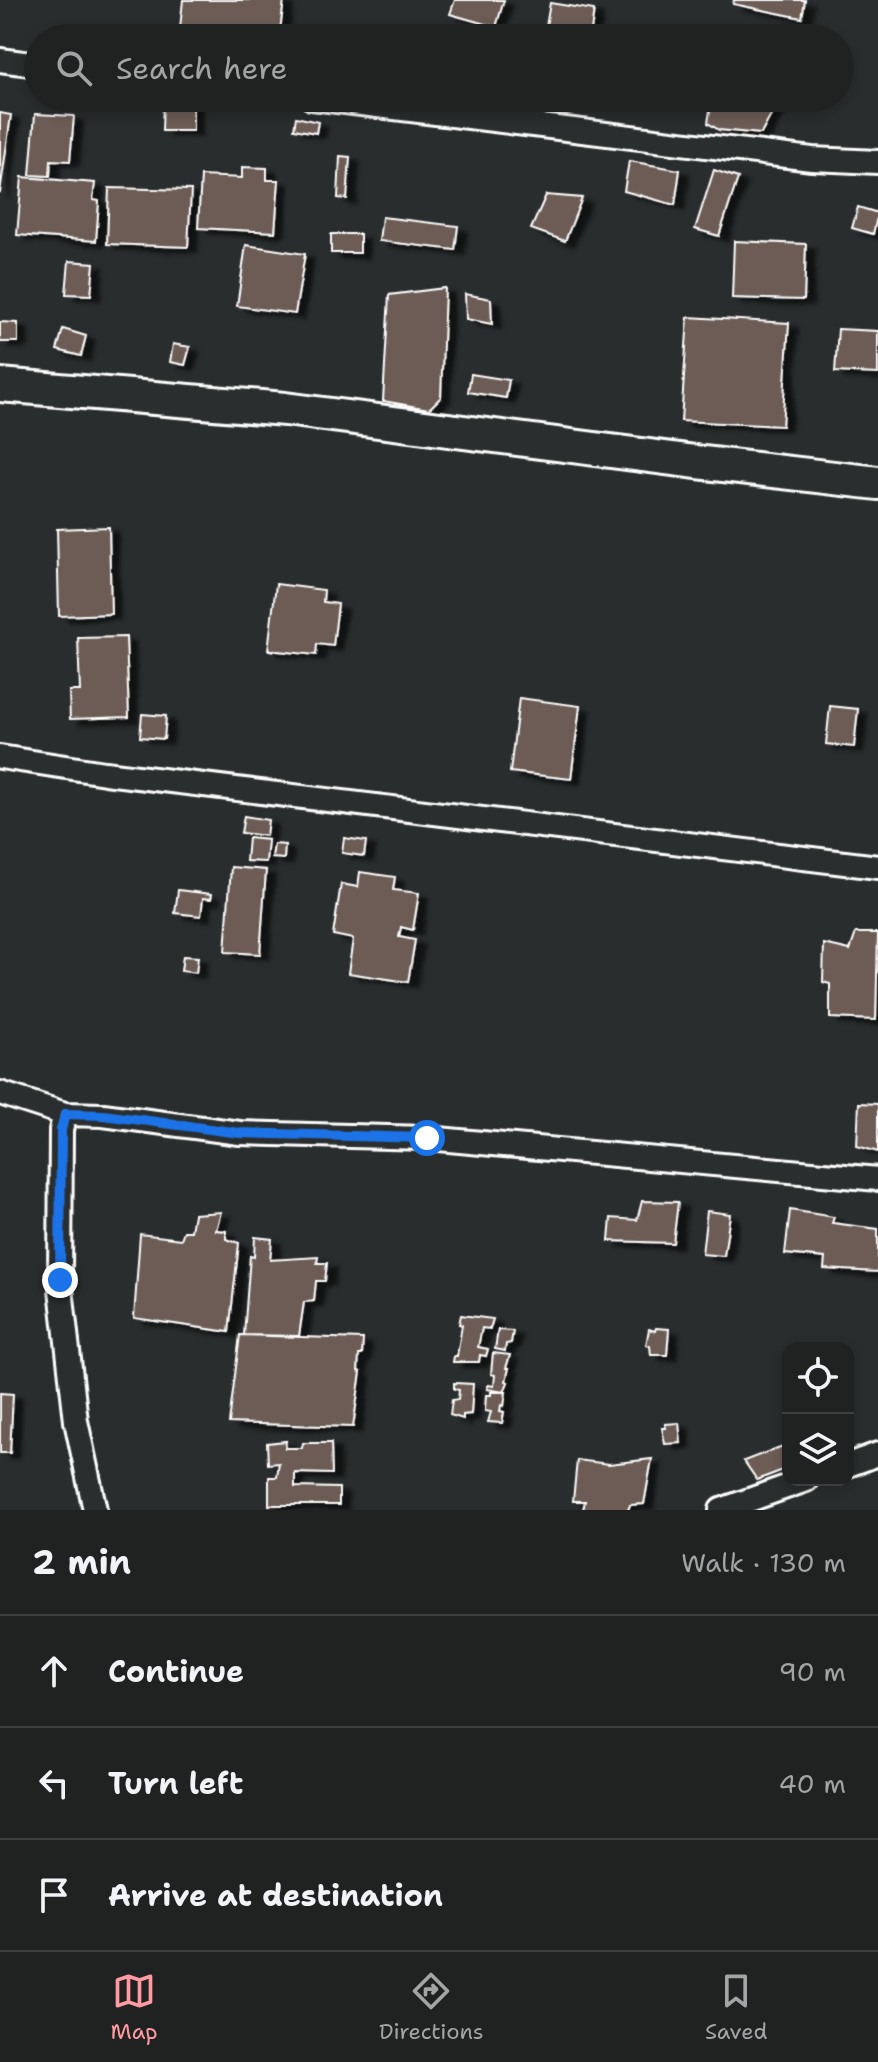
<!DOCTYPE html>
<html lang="en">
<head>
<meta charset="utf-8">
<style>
	body { margin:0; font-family:"Shantell Sans",sans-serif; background:#2d2f2f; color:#f1f3f6 }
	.controls { position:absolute; right:24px; bottom:24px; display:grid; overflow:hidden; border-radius:16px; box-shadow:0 4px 12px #0003 }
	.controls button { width:72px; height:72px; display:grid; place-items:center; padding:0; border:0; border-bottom:2px solid #3d3f40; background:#202222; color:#f1f3f6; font:40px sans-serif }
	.stop { position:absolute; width:24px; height:24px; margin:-18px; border:6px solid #1a73e8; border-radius:50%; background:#fff }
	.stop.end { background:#1a73e8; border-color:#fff; box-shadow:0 2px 8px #0008 }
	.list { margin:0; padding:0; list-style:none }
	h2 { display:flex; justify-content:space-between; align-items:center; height:104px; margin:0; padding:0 32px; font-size:34px }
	h2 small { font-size:26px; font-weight:400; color:#a2a4a5 }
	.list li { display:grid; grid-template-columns:52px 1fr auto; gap:24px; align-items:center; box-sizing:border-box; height:112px; padding:0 32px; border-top:2px solid #3d3f40 }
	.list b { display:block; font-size:30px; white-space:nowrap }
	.list em { font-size:26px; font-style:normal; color:#a2a4a5 }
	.icon { flex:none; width:44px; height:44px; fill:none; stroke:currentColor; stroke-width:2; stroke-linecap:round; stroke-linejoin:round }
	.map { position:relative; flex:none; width:878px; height:1510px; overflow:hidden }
	.search { position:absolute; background:#202222; box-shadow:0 4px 12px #0003; left:24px; right:24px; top:24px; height:88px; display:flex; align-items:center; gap:20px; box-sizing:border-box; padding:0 28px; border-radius:44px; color:#a2a4a5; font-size:30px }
	.sheet { height:440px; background:#202222 }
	nav { display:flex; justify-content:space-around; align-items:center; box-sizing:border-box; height:112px; border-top:2px solid #3d3f40; background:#202222; font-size:22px; color:#a2a4a5 }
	nav a { display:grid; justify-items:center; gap:4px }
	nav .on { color:#ff9aa2 }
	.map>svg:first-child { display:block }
	.building { fill:#6c5b54; stroke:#fff; stroke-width:2; filter:url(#shadow) }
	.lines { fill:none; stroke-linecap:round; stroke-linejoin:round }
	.street-casing { stroke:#fff; stroke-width:28 }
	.secondary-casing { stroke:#fff; stroke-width:38 }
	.street { stroke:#2a2d2e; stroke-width:22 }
	.secondary { stroke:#2a2d2e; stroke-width:32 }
	.route { stroke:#1a73e8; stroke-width:10 }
</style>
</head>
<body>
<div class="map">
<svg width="878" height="1510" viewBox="0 0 878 1510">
	<defs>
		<filter id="shadow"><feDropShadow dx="9" dy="5" stdDeviation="2" flood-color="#0009"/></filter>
	</defs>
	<rect width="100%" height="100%" fill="#2a2d2e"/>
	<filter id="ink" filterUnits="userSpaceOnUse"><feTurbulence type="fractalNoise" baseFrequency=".0125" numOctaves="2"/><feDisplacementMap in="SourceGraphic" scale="16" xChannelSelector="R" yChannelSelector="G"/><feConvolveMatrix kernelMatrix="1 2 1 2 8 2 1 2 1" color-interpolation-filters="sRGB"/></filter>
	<g filter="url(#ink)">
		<path class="building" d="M183,0H284L279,38H179Z
			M455,0H504L496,27L450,14Z
			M734,0H805L802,18L733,4Z
			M550,3L594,10L590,38H544Z
			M781,28L782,38H727L729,35Z
			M712,98H765L777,104L761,134L719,130L708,123Z
			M163,99H193V131H162Z
			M0,113L11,115L0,193Z
			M35,114L74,116L70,161L51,160L50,176L30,175Z
			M296,117L318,122L316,133L294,129Z
			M340,156L350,157L347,199L338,198Z
			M629,161L680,170L675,205L624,191Z
			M242,167L267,168V180H279L275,232L198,228L201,176L242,178Z
			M714,170L738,178L719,236L695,229Z
			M22,177L95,183L93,200L99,201L96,241L17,235Z
			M109,188L191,190L188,247L107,244Z
			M546,195L582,198L565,241L531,229Z
			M858,207L878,213L873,234L852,228Z
			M382,217L458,226L455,250L379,241Z
			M331,234H360V253H331Z
			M734,241L806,244L804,300L732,298Z
			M246,245L305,254L295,314L237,306Z
			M69,261L94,263L91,295L66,294Z
			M445,288L441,397L429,409L383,401L389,295Z
			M465,294L491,299L492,324L466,319Z
			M688,317L789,323L782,426L681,421Z
			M0,322L18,323V342H0Z
			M63,329L86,336L81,356L57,350Z
			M838,329L878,331V374L835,372Z
			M173,344L190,347L185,365L170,362Z
			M471,374L509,380L506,398L468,392Z
			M109,527L111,614L59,616L57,529Z
			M276,584L324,590L323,602L338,604L333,646L317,644L316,655L268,650Z
			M126,637L129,717L70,719L69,691H80L78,638Z
			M519,698L580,706L571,779L510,772Z
			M830,706L858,709L854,747L826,744Z
			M142,714L166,716L164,739L140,737Z
			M244,816L268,820L266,836L241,833Z
			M248,838L268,840L266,862L246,861Z
			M344,838L366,841L364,856L342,853Z
			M274,844L285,845L284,859L272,858Z
			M231,867L266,870L260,954L225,952Z
			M360,872L395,877L393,890L419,893L413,930L401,927L399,937L415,940L408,982L348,973L353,939L333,935L341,884L358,887Z
			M178,890L212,894L211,899L203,898L201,916L175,913Z
			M856,933H878L876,1020L830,1018V984L823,982L824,944L850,950Z
			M183,956L198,957L196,973L181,971Z
			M859,1103L878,1104V1152L857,1146Z
			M642,1201L678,1202L673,1243L609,1241L611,1218L637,1220Z
			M790,1210L834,1217L832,1223L878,1229V1272L824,1269L825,1258L785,1254Z
			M707,1211L730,1214L724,1256L702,1254Z
			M221,1212L216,1230L226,1231V1239L239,1243L229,1332L134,1318L140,1234L181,1239L184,1231H191L194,1214Z
			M255,1237L272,1239L270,1260L318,1257L317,1263H327L325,1281H316L314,1301L304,1302L299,1336L244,1335L250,1256L254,1257Z
			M461,1315L493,1319L490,1329L482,1328L478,1347L488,1349L486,1356L480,1355L479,1362H453L454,1356H457L462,1325L459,1324Z
			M656,1328L669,1329L667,1355H651L650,1346L646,1345L649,1329L655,1331Z
			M498,1330L513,1331L511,1343L506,1344L505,1351L495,1349Z
			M240,1335L363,1339L362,1355H359L358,1371L361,1372L353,1427L229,1423Z
			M493,1353L510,1355L506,1368H509L506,1381L508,1382L504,1392L487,1389L488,1385L494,1386L495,1375L491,1374Z
			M454,1383L473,1384L471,1414L463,1415V1419L450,1415L452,1400L458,1399L459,1390L454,1389Z
			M491,1392H506L504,1406L501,1405L500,1411L504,1412L502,1423L488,1422L491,1412L485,1411L486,1395H491Z
			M0,1393L13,1394L10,1453H0Z
			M679,1423L681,1443L665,1444L662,1428H666L665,1424Z
			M286,1441L285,1448H302L303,1443H331L332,1474L295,1473V1487L339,1488V1505H269V1477H277L279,1463L268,1464L267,1443Z
			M788,1444V1468L757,1480L744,1461Z
			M652,1459L644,1504L630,1505L628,1510H583L585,1501H573L577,1460L609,1464Z"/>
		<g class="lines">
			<defs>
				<path id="street" d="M0,60L38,65
					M312,98L812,159L878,162
					M0,757L105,773L878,867
					M0,1093L65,1114L103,1115L240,1133L427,1138L878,1179
					M65,1114L61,1130L60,1280L76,1421L95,1510
					M848,1465L878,1454
					M721,1510L806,1480"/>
				<path id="secondary" d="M0,385L285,409L696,462L878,483"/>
			</defs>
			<use href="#street" class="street-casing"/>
			<use href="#secondary" class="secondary-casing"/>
			<use href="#street" class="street"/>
			<use href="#secondary" class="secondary"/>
		</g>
	</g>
	<g class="lines" filter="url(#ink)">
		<path class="route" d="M60,1280L61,1130L65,1114L103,1115L240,1133L427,1138"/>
	</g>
</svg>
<div class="controls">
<button><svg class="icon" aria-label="locate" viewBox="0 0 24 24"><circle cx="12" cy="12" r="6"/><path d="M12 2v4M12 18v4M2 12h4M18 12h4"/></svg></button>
<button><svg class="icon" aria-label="layers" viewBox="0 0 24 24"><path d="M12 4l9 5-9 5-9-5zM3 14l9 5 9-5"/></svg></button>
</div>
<div class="stop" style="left:427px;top:1138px"></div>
<div class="stop end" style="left:60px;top:1280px"></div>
<div class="search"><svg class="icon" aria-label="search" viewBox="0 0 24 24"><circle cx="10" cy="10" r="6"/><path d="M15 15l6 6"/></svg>Search here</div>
</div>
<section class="sheet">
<h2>2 min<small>Walk · 130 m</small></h2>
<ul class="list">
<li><svg class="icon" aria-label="ahead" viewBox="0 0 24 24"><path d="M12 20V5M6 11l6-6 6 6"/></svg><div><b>Continue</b></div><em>90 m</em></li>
<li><svg class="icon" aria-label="left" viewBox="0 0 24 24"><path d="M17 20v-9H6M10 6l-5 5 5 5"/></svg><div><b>Turn left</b></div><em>40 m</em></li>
<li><svg class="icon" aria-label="arrive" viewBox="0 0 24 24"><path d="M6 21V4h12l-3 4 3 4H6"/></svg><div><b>Arrive at destination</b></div></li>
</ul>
</section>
<nav>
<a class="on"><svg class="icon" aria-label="map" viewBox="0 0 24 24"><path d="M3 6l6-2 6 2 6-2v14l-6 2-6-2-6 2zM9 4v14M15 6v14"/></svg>Map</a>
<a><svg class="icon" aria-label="directions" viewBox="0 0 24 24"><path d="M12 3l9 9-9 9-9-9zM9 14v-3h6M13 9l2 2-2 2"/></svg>Directions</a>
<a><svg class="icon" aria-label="saved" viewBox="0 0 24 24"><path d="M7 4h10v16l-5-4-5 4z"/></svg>Saved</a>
</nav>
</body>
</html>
